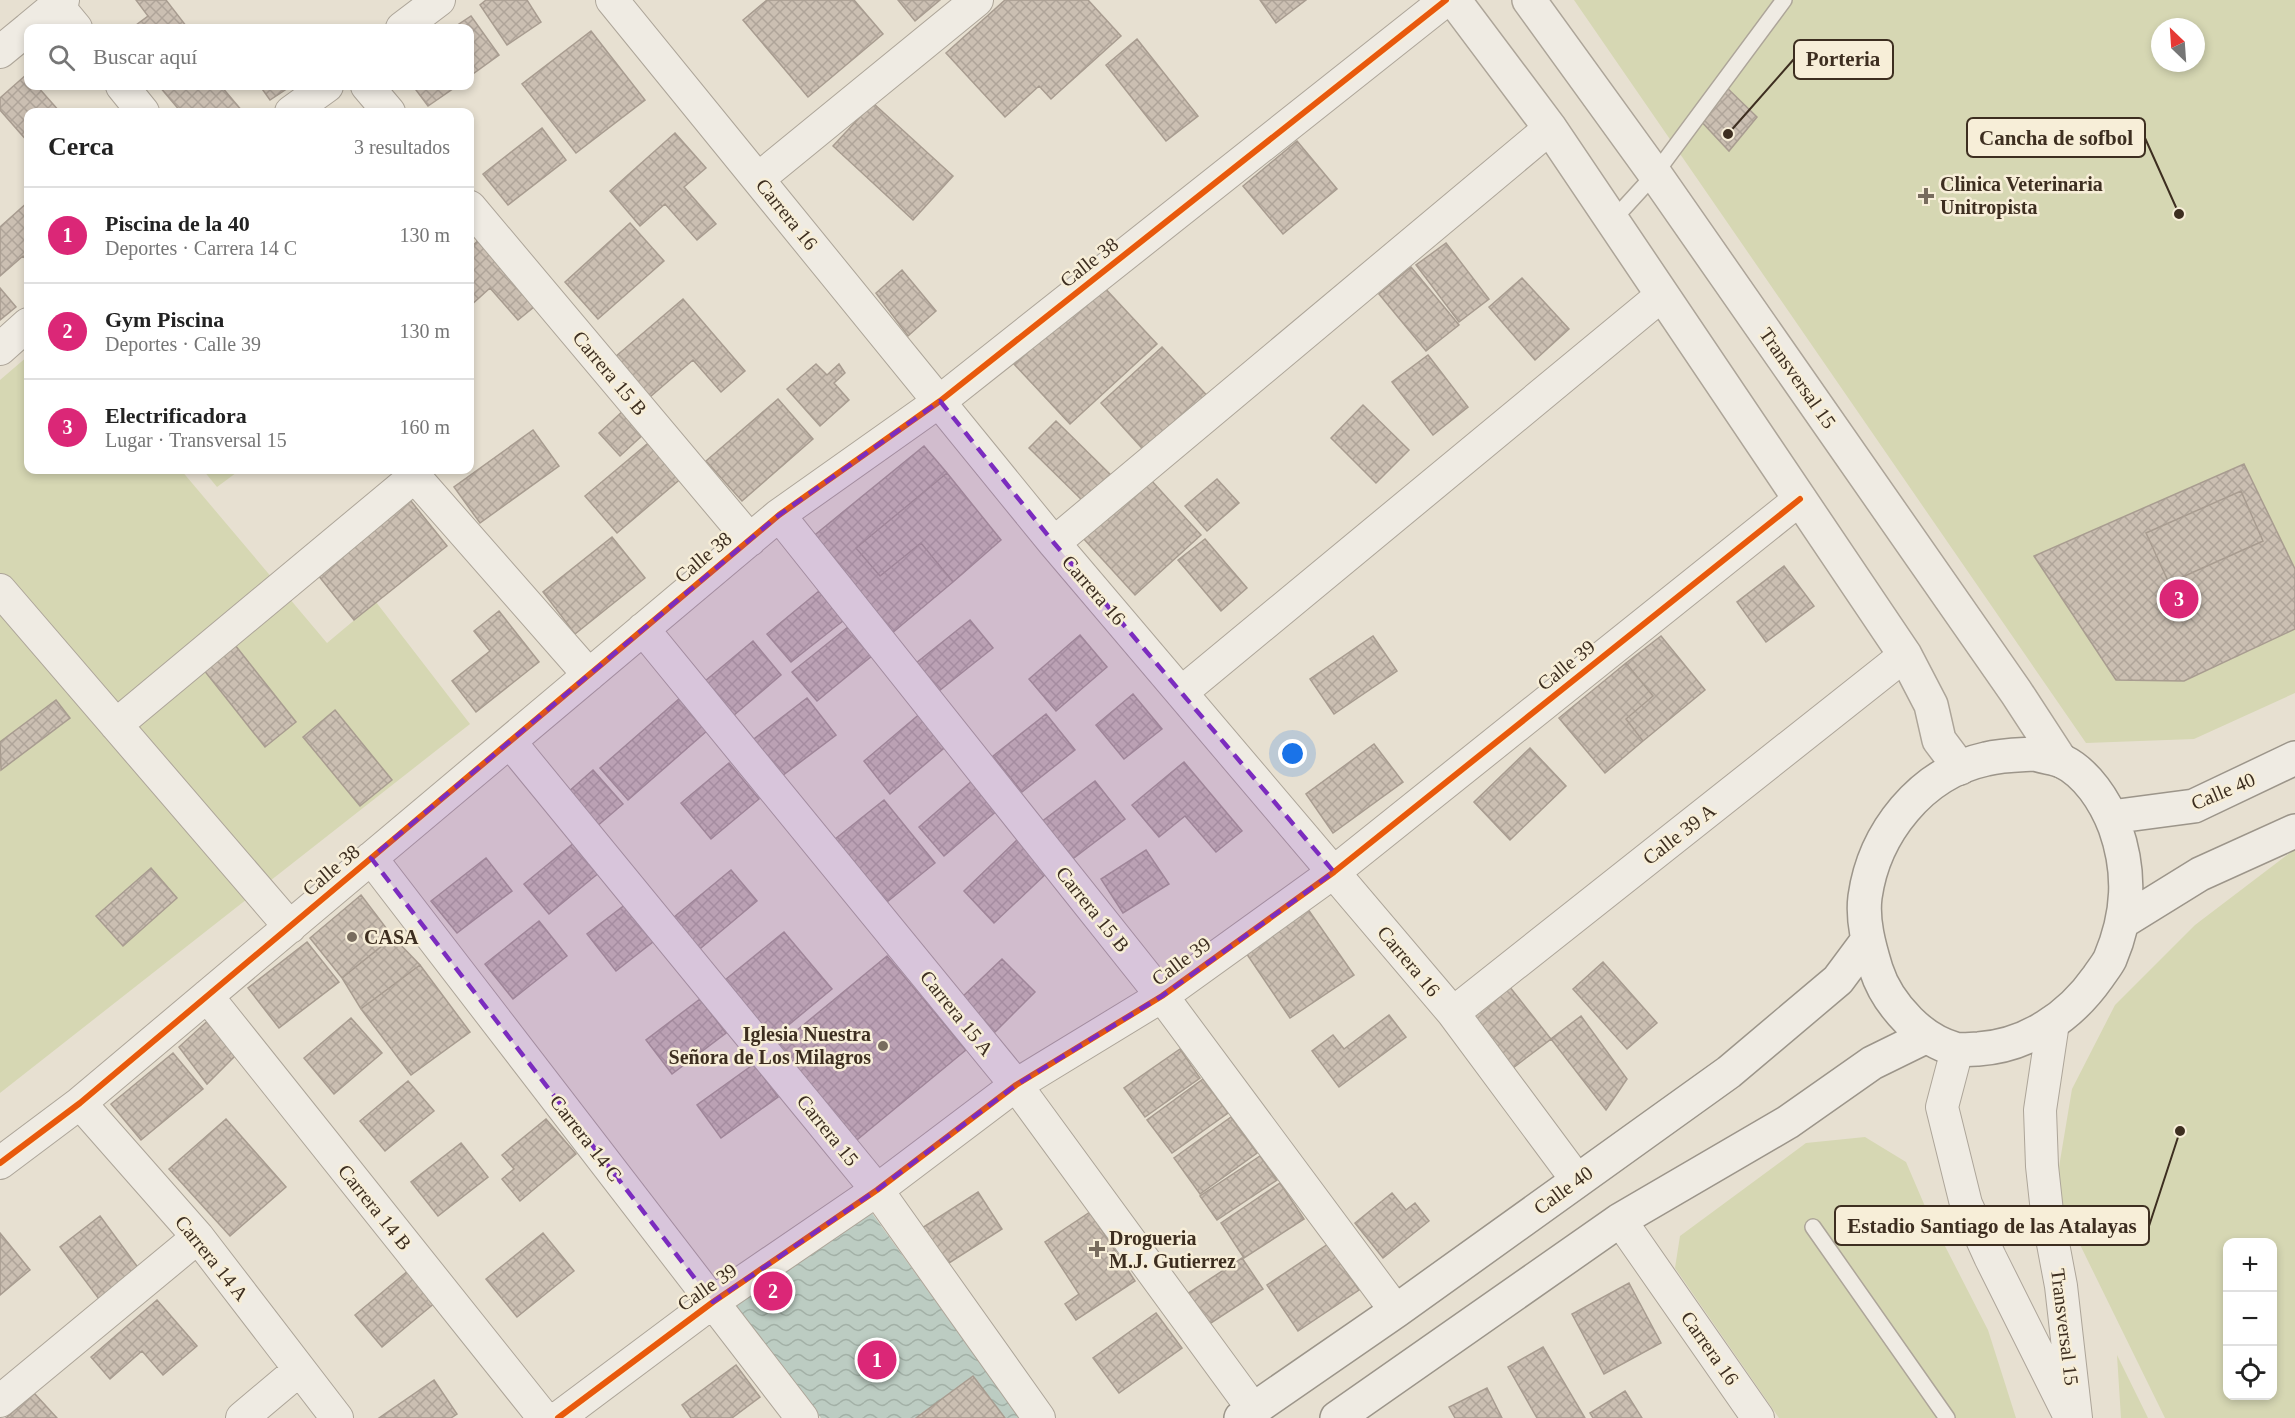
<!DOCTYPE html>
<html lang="es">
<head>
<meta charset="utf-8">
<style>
	body { margin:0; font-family:"Times New Roman",serif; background:#f6f6f6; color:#222 }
	.controls { position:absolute; right:18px; bottom:18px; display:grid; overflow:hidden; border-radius:12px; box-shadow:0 3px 9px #0003 }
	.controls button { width:54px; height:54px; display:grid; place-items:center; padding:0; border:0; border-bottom:2px solid #e0e0e0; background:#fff; color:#222; font:30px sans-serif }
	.compass { position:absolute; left:2151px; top:18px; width:54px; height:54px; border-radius:50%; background:#fff; box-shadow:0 3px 9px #0003; rotate:335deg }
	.you { position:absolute; left:1293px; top:754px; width:21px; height:21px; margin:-15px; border:4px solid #fff; border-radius:50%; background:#1a73e8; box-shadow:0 0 0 9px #1a73e833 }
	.badge { display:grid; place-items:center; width:39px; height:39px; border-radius:50%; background:#db2777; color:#fff; font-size:20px; font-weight:700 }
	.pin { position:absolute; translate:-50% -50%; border:3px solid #fff; box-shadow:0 2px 6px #0006 }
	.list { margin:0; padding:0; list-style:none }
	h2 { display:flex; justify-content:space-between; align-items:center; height:78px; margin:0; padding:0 24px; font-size:26px }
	h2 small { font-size:20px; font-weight:400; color:#767676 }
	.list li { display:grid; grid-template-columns:39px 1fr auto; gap:18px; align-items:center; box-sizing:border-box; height:96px; padding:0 24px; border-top:2px solid #e0e0e0 }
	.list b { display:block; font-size:22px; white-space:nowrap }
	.list p { margin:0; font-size:20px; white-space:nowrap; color:#767676 }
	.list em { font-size:20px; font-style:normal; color:#767676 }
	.icon { flex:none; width:33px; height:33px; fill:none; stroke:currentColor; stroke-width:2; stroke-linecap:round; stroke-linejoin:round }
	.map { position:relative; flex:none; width:2295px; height:1418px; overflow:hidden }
	.search { position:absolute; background:#fff; box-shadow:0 3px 9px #0003; left:24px; top:24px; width:450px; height:66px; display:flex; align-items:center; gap:15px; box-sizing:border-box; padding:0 21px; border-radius:12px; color:#767676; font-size:22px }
	.panel { position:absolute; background:#fff; box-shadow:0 3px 9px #0003; left:24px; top:108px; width:450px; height:366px; border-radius:12px }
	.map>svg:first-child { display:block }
	.green { fill:#d6d7b3; fill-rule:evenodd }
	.water { fill:url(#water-waves) }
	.building { fill:url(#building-cross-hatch); stroke:#a89c90; stroke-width:1.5 }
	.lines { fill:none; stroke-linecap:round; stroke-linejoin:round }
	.service-casing { stroke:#ada599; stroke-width:18 }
	.minor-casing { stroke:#ada599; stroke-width:34 }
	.tertiary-casing { stroke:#ada599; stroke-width:36 }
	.secondary-casing { stroke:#9c958a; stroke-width:36 }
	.service { stroke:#efebe3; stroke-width:15 }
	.minor { stroke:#efebe3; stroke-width:32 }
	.tertiary { stroke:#efebe3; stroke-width:33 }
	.secondary { stroke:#efebe3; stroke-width:33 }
	.cycleway-casing { stroke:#f7eed8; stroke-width:10 }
	.cycleway { stroke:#e8590c; stroke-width:6 }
	.marked { fill:#7b2cbf; fill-opacity:0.2; stroke:#7b2cbf; stroke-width:4.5; stroke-dasharray:12 8; stroke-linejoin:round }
	.poi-dot { fill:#786c5e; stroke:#f7eed8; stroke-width:2 }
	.labels { text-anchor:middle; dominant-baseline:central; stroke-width:5; stroke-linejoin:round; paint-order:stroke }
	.poi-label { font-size:20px; font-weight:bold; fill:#3d2e20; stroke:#f7eed8; text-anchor:start }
	.street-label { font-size:20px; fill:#3d2e20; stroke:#f7eed8 }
	.leader { fill:none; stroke:#3d2e20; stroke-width:2 }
	.callout-dot { fill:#3d2e20; stroke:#f7eed8; stroke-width:2 }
	.callout { fill:#f7eed8; stroke:#3d2e20; stroke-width:2 }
	.callout-label { font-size:21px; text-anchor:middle; font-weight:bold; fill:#3d2e20 }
</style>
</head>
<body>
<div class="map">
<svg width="2295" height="1418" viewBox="0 0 2295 1418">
	<defs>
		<pattern id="water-waves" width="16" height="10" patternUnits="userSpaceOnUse" patternTransform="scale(1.5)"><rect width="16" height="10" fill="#bcccc2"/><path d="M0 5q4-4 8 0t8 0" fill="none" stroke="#a2b0a6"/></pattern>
		<pattern id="building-cross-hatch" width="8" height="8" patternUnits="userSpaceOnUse" patternTransform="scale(1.5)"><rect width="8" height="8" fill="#cbbfb2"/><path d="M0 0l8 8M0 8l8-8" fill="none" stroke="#afa499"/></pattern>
	</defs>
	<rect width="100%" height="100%" fill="#e7e0d1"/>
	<path class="green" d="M1574,0H2295V693L2194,739L2086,743ZM2160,27H2196V63H2160Z
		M28,356V470H181L327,643L376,602L470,724L0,1093V380Z
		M203,470H240L217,487Z
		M2295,849V1418H2165L2063,1210L2058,1173L2072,1089L2115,1005L2195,925ZM2228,1242H2272V1396H2228Z
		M1865,1137L1906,1162L1927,1211L1988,1330L2016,1418H1779L1675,1268L1680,1236L1806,1143Z
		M2117,1355L2148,1418H2121Z"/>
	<path class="water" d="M869,1209L1020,1418H821L730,1302Z"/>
	<path class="building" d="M136,0H166L187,27L184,28H132L148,16Z
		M486,0H527L541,22L507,45L480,5Z
		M767,0H854L883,34L808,97L743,20Z
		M898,0H940L915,21Z
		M1005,0H1088L1121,36L1051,99L1039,86L1005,117L946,53Z
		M1260,0H1306L1276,23Z
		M471,16L499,55L470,76V28H453Z
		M591,31L645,100L576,153L522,84Z
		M1137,39L1198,116L1166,141L1106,65Z
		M27,74L28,86H37L60,112H28V142L0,110V98Z
		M1722,83L1757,117L1729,151L1697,117Z
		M159,86H221L243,112H181Z
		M260,86H291L270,100Z
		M413,86H457L428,106Z
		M873,103L953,176L913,220L833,146Z
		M542,128L566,160L508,205L483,174Z
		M675,133L706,168L684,187L716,224L697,240L665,204L640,226L610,191Z
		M1297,141L1337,189L1283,234L1243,186Z
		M28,202V262L23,256L0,276V227Z
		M630,223L664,261L598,319L565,282Z
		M482,237L539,303L518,320L490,288L470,306V248Z
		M1446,243L1489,299L1459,322L1416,265Z
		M1411,267L1459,325L1426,351L1379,294Z
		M902,270L936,311L908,336L876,293Z
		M1522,278L1569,329L1535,360L1489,307Z
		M1101,284L1157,344L1070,424L1014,364Z
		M0,288L16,307L0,320Z
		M683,299L745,371L721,392L693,360L650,397L615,357Z
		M1162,347L1212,401L1150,457L1101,403Z
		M1428,355L1468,407L1433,435L1392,382Z
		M816,364L827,375L839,364L845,373L834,383L849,400L820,426L787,389Z
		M778,399L813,439L742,501L706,461Z
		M1363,405L1409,450L1376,483L1331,438Z
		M624,410L646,432L620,456L599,433Z
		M1056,421L1116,480L1089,507L1029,448Z
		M533,430L559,466L480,523L454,487Z
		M653,439L684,476L617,533L585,496Z
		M924,446L947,473L856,548L880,576L921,543L953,582L891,634L811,538Z
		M2244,464L2295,569V629L2184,681L2116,680L2034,556Z
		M947,473L1001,540L953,582L921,543L880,576L856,548Z
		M1150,479L1201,535L1135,595L1083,538Z
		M1217,479L1239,503L1207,531L1185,506Z
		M2241,491L2263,541L2169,583L2146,533Z
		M407,496L447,546L354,620L314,570Z
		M612,537L645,578L575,634L543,592Z
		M1205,539L1247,588L1221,611L1178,560Z
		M1784,566L1814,606L1766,642L1737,602Z
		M819,591L843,621L791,662L767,634Z
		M499,611L539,662L476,712L452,681L490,651L474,631Z
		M970,620L993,648L939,691L916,663Z
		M848,627L872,656L817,701L792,672Z
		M1080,635L1107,667L1056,711L1029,679Z
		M1373,636L1397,671L1334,714L1310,679Z
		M1661,636L1705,690L1643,741L1626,719L1653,696L1626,663Z
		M753,641L781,675L733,716L705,681Z
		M235,645L296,722L265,747L203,669Z
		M1626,663L1653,696L1626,719L1643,741L1605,773L1559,718Z
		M1133,694L1162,729L1124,759L1096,725Z
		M680,698L708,730L628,800L600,768Z
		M807,698L836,735L778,779L750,742Z
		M56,700L70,718L1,770L0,742Z
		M335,710L392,780L360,806L303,737Z
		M922,712L949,744L890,794L864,761Z
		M1046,714L1075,750L1022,792L993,756Z
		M1374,744L1403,782L1333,833L1306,794Z
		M1530,748L1566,786L1510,840L1474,802Z
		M1184,762L1242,831L1216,852L1185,816L1159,837L1132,805Z
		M729,763L759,799L711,839L681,803Z
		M593,770L623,804L596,827L567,793Z
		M973,780L999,809L944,856L919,827Z
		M1095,781L1125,819L1070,861L1040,823Z
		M884,800L935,863L887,902L835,839Z
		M1019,838L1050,870L994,923L964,891Z
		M575,842L600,872L549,914L524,884Z
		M1146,850L1169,884L1123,913L1101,879Z
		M486,858L512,891L457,933L431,901Z
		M151,868L177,898L123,946L96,916Z
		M731,870L757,901L695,953L668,922Z
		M361,895L393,937L342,978L310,938Z
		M626,904L654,941L616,971L587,934Z
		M1305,905L1354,975L1290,1018L1240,944Z
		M539,921L567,956L513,999L485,964Z
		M784,932L832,989L768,1042L720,984Z
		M393,937L420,965L361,1009L342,978Z
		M307,942L339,982L279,1028L248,988Z
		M887,956L966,1050L852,1144L773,1050Z
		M1002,959L1035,992L991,1036L958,1001Z
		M1603,962L1657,1023L1627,1049L1573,989Z
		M420,965L470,1032L411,1075L361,1009Z
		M1509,986L1551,1039L1513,1068L1472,1016Z
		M700,999L726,1033L672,1074L646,1040Z
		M1389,1015L1406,1037L1339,1087L1312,1051L1333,1035L1344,1049Z
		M213,1016L240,1051L207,1084L179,1047Z
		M1581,1016L1627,1079L1606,1110L1551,1039Z
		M351,1018L382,1053L334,1094L304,1058Z
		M1180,1049L1200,1078L1145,1117L1124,1088Z
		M173,1053L203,1089L141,1140L111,1104Z
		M754,1064L778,1097L721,1138L697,1105Z
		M1203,1079L1228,1113L1172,1153L1147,1120Z
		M408,1081L434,1111L385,1151L360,1121Z
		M1231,1117L1257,1153L1200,1194L1174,1158Z
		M226,1119L286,1187L230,1236L169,1169Z
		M546,1119L576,1154L520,1201L502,1179L514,1169L502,1155Z
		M461,1143L488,1177L438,1216L411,1182Z
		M1260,1156L1277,1180L1217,1220L1200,1196Z
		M1280,1183L1304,1219L1244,1258L1221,1223Z
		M978,1192L1002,1229L946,1265L922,1228Z
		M1392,1193L1406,1210L1415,1203L1429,1221L1383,1258L1355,1223Z
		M1090,1212L1135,1281L1076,1320L1065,1304L1079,1294L1045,1242Z
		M100,1216L145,1277L105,1307L60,1247Z
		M0,1233L30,1270L0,1295Z
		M543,1233L574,1271L517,1317L486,1279Z
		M1328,1244L1359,1290L1298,1331L1267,1285Z
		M1242,1258L1263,1289L1208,1325L1187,1294Z
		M409,1270L436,1302L382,1347L355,1315Z
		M1629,1283L1661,1343L1604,1374L1572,1314Z
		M157,1300L197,1346L163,1375L142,1351L110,1379L91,1357Z
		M1156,1313L1182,1348L1119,1393L1093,1358Z
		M1543,1347L1585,1418H1537L1508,1367Z
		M736,1365L760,1397L732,1418H691L682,1405Z
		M973,1376L1005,1418H916Z
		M434,1380L457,1414L451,1418H379Z
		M1487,1388L1502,1418H1455L1449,1407Z
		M1625,1391L1642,1418H1593L1590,1413Z
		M34,1393L57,1418H6Z"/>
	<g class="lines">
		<defs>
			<path id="service" d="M1612,221L1655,174L1784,0
				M1813,1227L1947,1418"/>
			<path id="minor" d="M612,0L1054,543L1453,1013L1577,1180
				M57,5L76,28
				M29,28L63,0
				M402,28L439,0
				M0,52L28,29
				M122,86L143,112
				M367,86L389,112
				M291,112L327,86
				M758,179L977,0
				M470,207L750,540
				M0,349L28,324
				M409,470L589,675
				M779,515L1162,996L1396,1311
				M1054,543L1550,128
				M0,590L290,927
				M643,629L1016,1085L1253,1409
				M1182,692L1662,295
				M116,725L415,476
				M510,742L877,1190L1039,1418
				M371,858L802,1418
				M207,996L544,1418
				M1453,1013L1905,655
				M2053,1023L2040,1110L2042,1166L2047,1212L2061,1286L2076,1418
				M1957,1050L1942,1107L1966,1204L1990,1257L2067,1411
				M80,1103L198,1237L337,1418
				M0,1163L80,1103L779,515L940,401L1446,0
				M1620,1220L1758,1418
				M0,1401L198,1237
				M242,1418L299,1370
				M558,1418L713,1302L877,1190L1016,1085L1162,996L1334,872L1800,499"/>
			<path id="tertiary" d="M1454,0L1550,128L1905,655L1931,705L1939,740L1960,768
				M1529,0L1655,174L2016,692L2061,761"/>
			<path id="secondary" d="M2035,754C2044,757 2054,758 2062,761C2087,773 2105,801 2115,827C2131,872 2129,914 2110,959C2107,965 2102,971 2098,977C2070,1017 2027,1046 1978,1049C1971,1049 1962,1051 1955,1049C1937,1044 1923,1035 1909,1021C1895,1007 1882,988 1876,969C1869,946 1862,921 1865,897C1874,833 1921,773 1986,759C2002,755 2019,755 2035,754Z
				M2111,817L2194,806L2295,758
				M2124,921L2200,874L2295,831
				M1241,1418L1396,1311L1729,1072L1838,980L1867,941
				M1337,1418L1620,1220L1788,1122L1872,1063L1925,1037"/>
		</defs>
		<use href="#service" class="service-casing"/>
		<use href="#minor" class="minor-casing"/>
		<use href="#tertiary" class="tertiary-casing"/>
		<use href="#secondary" class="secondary-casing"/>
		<use href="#service" class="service"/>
		<use href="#minor" class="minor"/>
		<use href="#tertiary" class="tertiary"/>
		<use href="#secondary" class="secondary"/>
		<defs>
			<path id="cycleway" d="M0,1163L80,1103L779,515L940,401L1446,0
				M558,1418L713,1302L877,1190L1016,1085L1162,996L1334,872L1800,499"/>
		</defs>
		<use href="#cycleway" class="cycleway-casing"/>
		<use href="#cycleway" class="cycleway"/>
	</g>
	<path class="marked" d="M940,401L1054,543L1334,872L1162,996L1016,1085L877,1190L713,1302L371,858L779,515Z"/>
	<g class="poi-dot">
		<path d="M1923 187h6v6h6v6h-6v6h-6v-6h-6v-6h6z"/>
		<circle cx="352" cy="937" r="6"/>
		<circle cx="883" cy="1046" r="6"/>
		<path d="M1094 1240h6v6h6v6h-6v6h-6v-6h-6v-6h6z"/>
	</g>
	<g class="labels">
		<g class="poi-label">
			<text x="1940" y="184">Clinica Veterinaria<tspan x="1940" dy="23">Unitropista</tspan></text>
			<text x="364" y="937">CASA</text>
			<text x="871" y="1034" text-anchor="end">Iglesia Nuestra<tspan x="871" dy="23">Señora de Los Milagros</tspan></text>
			<text x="1109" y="1238">Drogueria<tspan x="1109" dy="23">M.J. Gutierrez</tspan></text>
		</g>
		<g class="street-label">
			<text transform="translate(787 214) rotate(51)">Carrera 16</text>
			<text transform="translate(1089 262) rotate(-38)">Calle 38</text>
			<text transform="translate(610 373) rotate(50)">Carrera 15 B</text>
			<text transform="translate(1798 378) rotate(55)">Transversal 15</text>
			<text transform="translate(703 557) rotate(-40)">Calle 38</text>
			<text transform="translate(1094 590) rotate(49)">Carrera 16</text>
			<text transform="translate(1566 665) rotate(-39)">Calle 39</text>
			<text transform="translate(2223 791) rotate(-23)">Calle 40</text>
			<text transform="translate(1679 834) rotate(-38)">Calle 39 A</text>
			<text transform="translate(331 870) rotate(-40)">Calle 38</text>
			<text transform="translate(1093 909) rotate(51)">Carrera 15 B</text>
			<text transform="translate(1181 961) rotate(-36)">Calle 39</text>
			<text transform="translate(1409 961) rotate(50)">Carrera 16</text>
			<text transform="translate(957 1013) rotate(51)">Carrera 15 A</text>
			<text transform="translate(828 1130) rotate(51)">Carrera 15</text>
			<text transform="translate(586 1138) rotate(52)">Carrera 14 C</text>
			<text transform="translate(1563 1190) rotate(-36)">Calle 40</text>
			<text transform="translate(375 1207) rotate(51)">Carrera 14 B</text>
			<text transform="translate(212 1258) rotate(51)">Carrera 14 A</text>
			<text transform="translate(707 1287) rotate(-35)">Calle 39</text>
			<text transform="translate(2065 1327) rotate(83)">Transversal 15</text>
			<text transform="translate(1710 1348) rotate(55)">Carrera 16</text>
		</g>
	</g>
	<path class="leader" d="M1728 134L1794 59M2179 214L2145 138M2180 1131L2149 1226"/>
	<g class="callout-dot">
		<circle cx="1728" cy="134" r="6"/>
		<circle cx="2179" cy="214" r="6"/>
		<circle cx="2180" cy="1131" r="6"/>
	</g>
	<g class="callout">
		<rect x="1794" y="40" width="99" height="39" rx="6"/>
		<rect x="1967" y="118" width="178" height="39" rx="6"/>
		<rect x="1835" y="1206" width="314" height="39" rx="6"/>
	</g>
	<g class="callout-label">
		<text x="1843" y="66">Porteria</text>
		<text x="2056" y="145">Cancha de sofbol</text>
		<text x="1992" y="1233">Estadio Santiago de las Atalayas</text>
	</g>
</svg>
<div class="controls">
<button>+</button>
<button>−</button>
<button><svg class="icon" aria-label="locate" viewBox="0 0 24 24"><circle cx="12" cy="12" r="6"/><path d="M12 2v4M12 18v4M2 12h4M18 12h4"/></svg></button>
</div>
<svg class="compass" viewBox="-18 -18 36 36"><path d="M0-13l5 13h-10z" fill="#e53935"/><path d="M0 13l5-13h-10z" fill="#767676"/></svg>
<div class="you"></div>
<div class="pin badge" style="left:877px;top:1360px">1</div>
<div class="pin badge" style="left:773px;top:1291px">2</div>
<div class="pin badge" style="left:2179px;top:599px">3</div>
<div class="search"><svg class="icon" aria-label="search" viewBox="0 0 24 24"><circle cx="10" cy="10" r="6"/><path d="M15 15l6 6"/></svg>Buscar aquí</div>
<section class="panel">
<h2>Cerca<small>3 resultados</small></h2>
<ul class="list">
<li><span class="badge">1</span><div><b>Piscina de la 40</b><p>Deportes · Carrera 14 C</p></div><em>130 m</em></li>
<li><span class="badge">2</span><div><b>Gym Piscina</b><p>Deportes · Calle 39</p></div><em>130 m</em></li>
<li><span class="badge">3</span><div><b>Electrificadora</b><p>Lugar · Transversal 15</p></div><em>160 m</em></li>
</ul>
</section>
</div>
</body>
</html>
